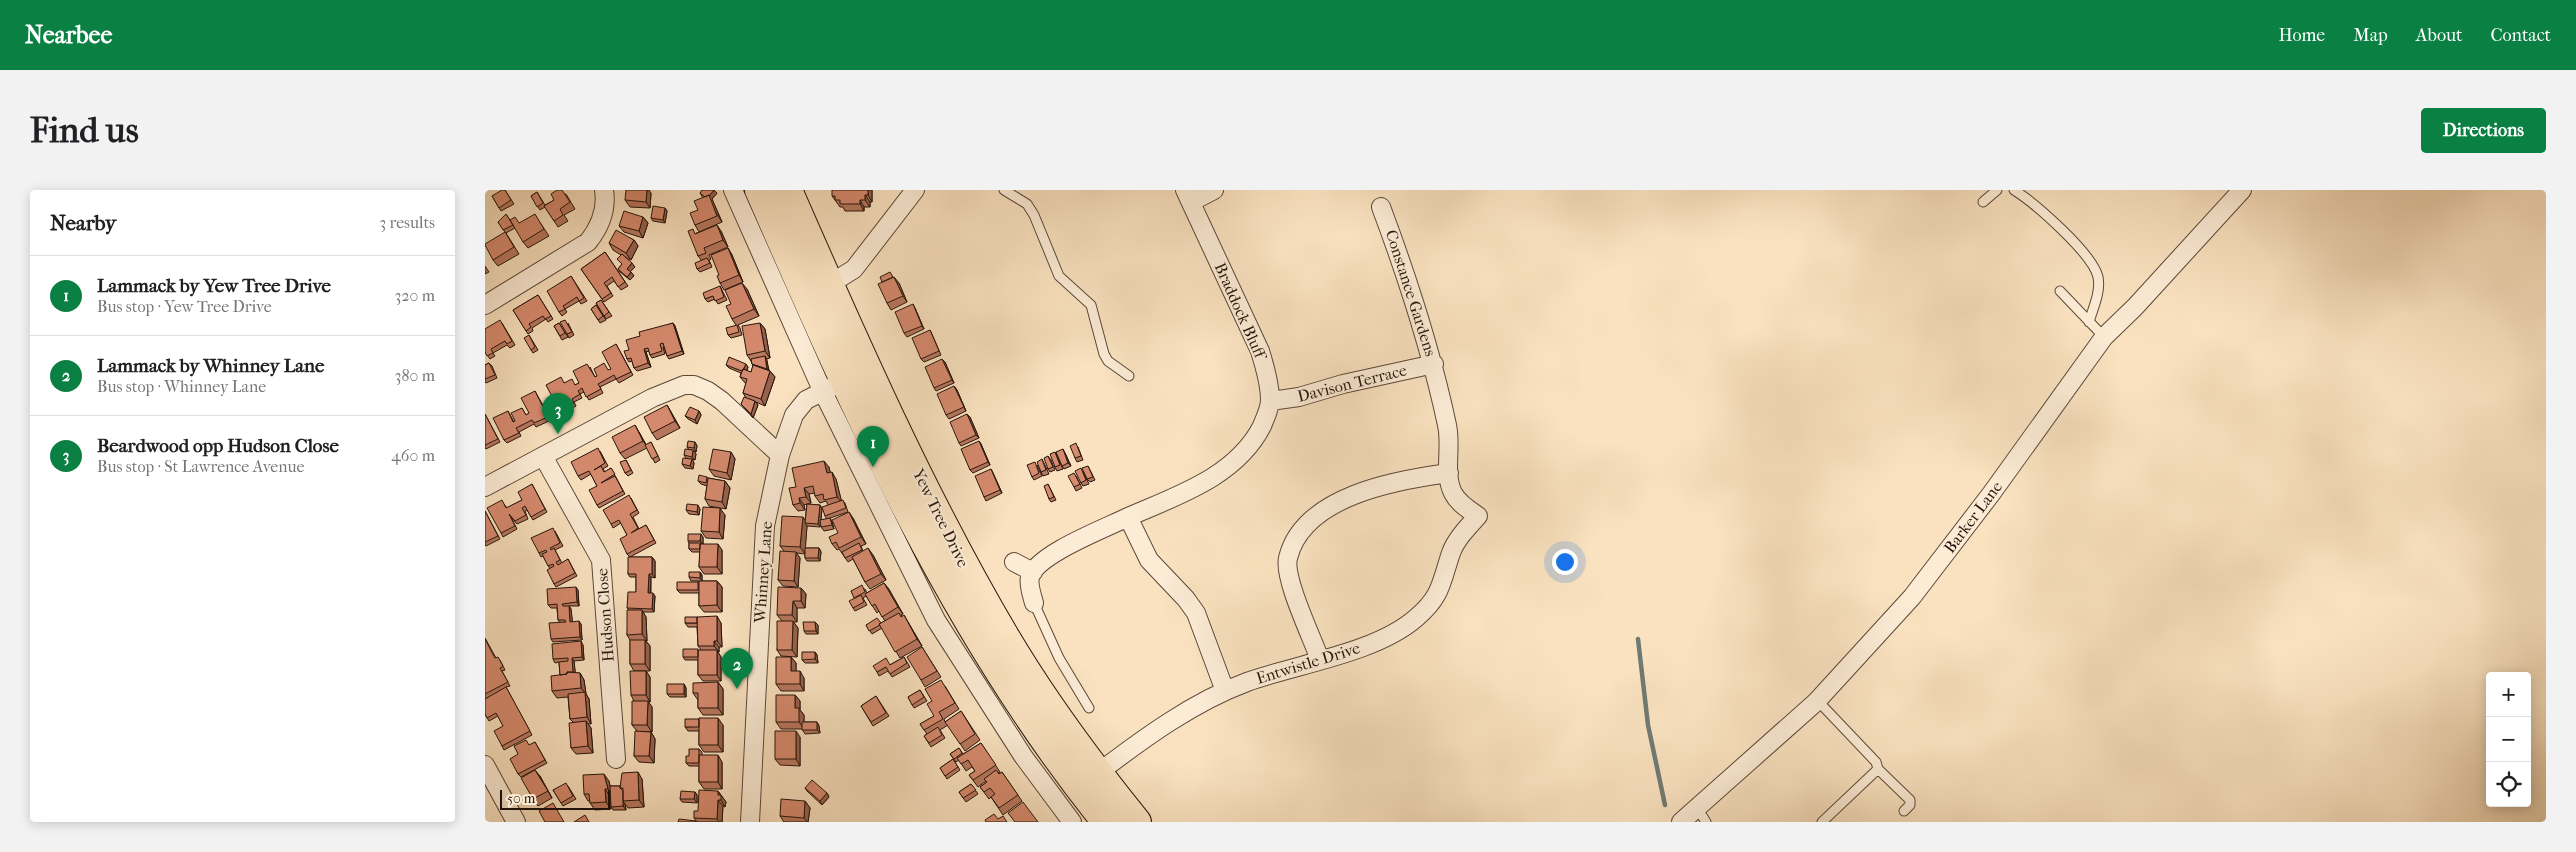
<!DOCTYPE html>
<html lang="en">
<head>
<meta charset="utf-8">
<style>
	body { margin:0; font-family:"IM FELL French Canon",serif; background:#f2f2f2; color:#202124 }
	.controls { position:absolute; right:15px; bottom:15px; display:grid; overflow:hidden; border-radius:5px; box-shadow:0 2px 12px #0003 }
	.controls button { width:45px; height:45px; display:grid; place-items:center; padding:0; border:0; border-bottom:1px solid #e0e0e0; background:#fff; color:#202124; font:25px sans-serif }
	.scale { position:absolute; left:15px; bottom:12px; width:110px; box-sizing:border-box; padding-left:5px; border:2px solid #26150b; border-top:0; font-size:14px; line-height:18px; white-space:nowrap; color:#26150b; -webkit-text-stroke:4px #fcecd6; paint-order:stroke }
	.you { position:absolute; left:1079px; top:371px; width:18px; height:18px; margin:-12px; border:4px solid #fff; border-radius:50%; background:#1a73e8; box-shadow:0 0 0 8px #1a73e833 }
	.badge { display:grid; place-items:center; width:32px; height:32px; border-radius:50%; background:#0b8043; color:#fff; font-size:16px; font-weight:700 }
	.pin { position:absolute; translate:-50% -41px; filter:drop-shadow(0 1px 2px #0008) }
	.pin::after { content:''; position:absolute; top:26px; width:18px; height:15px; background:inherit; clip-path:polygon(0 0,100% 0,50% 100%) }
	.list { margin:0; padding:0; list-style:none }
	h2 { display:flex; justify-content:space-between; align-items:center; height:65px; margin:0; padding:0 20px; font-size:21px }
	h2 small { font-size:16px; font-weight:400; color:#757577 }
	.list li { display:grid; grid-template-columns:32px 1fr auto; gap:15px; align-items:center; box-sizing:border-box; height:80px; padding:0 20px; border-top:1px solid #e0e0e0 }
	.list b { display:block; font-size:19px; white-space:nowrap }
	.list p { margin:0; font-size:16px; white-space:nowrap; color:#757577 }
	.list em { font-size:16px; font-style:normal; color:#757577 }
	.icon { flex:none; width:28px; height:28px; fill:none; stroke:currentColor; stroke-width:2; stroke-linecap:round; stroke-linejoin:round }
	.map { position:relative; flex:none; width:2061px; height:632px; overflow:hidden; border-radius:5px }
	header { display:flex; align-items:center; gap:30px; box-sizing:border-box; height:70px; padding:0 25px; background:#0b8043; color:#fff }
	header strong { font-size:24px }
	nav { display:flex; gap:28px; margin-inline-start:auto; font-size:18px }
	.intro { display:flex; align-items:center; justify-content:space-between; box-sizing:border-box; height:120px; padding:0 30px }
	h1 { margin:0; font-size:35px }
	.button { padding:12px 22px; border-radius:5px; background:#0b8043; color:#fff; font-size:18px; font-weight:700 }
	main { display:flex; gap:30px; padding:0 30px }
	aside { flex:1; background:#fff; border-radius:5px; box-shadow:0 2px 12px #0003 }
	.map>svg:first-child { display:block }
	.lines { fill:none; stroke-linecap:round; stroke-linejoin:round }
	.stream { stroke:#6f7a73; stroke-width:4.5 }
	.service-casing { stroke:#5b4838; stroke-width:11 }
	.minor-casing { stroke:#5b4838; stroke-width:20 }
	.trunk-casing { stroke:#26150b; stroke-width:30 }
	.service { stroke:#fcecd6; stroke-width:9 }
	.minor { stroke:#fcecd6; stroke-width:18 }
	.trunk { stroke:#fae2c0; stroke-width:28 }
	.wall { fill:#b8775f; stroke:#26150b; fill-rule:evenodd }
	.shaded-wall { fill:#96614d; stroke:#26150b }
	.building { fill:#d68a6e; stroke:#26150b }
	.labels { text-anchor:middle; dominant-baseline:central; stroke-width:4; stroke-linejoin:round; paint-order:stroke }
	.street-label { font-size:16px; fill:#26150b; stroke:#fcecd6 }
</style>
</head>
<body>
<header>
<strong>Nearbee</strong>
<nav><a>Home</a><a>Map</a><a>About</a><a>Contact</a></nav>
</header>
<div class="intro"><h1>Find us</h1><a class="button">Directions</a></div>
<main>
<aside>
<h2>Nearby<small>3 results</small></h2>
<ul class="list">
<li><span class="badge">1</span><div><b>Lammack by Yew Tree Drive</b><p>Bus stop · Yew Tree Drive</p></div><em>320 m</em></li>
<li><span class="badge">2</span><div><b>Lammack by Whinney Lane</b><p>Bus stop · Whinney Lane</p></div><em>380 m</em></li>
<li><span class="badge">3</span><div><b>Beardwood opp Hudson Close</b><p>Bus stop · St Lawrence Avenue</p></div><em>460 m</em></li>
</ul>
</aside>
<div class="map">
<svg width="2061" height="632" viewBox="0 0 2061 632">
	<rect width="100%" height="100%" fill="#fae2c0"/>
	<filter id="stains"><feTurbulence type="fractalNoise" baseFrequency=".004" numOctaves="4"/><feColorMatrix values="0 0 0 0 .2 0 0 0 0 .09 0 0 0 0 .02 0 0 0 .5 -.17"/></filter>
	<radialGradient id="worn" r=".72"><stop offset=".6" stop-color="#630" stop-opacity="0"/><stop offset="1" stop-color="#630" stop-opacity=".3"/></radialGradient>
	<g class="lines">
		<path class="stream" d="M1153,449L1163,535L1180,615"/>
		<defs>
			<path id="service" d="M519,0L542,14L549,25L574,86L606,115L619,164L623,171L644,186
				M1529,0C1550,13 1608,64 1613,87C1616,102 1608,118 1604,132
				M1498,12L1512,0
				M1575,101L1619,147
				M549,413L574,468L604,518
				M1332,510L1391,572L1393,579L1337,632
				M1393,579L1425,610V615L1419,621
				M1212,618L1221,632"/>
			<path id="minor" d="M248,0L337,200L451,430L538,566L587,632
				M700,0L775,161C780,177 785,194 785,210C785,219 780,228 777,236C751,287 691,306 643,327L664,370L701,409L711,423L740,501
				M706,12L729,0
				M337,99L369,79L430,0
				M0,115L103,52C115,37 122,19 119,0
				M785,211L814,207L858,194L949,174
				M58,266L116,370L131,569
				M0,297L167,208L199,195H209L223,201L237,211L295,265
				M529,372L548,382
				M549,413C547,405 543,395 545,387C552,364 621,338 643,327
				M835,470C827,447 798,388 803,368C818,306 911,290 964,283
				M0,575L31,632
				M613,583C659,548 708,512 762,492C812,474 891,463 931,428C957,406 956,392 966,363C971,349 983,337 993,326C984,320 973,313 968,303C958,283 967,257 962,235C946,160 923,89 896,17
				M265,632L280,336L295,265L309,225L321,210L349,196
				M1196,632L1331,512L1427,407L1506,304L1619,147L1650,117L1757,0"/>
			<path id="trunk" d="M274,0C370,220 469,444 621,632
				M303,0C369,151 437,306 521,448C559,512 605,574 652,632"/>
		</defs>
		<use href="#service" class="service-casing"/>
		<use href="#minor" class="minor-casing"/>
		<use href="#trunk" class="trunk-casing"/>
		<use href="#service" class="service"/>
		<use href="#minor" class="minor"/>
		<use href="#trunk" class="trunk"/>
	</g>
	<path class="wall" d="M20,0L29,14L16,21L7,6Z
		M387,0V12H385V17H379V21H360L358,17H355L347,6Z
		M52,2L60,15L81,4L90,19L79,25L83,31L73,37L60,17L55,20L46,6Z
		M166,3L165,18L145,17L140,10Z
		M215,3H232L227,9L237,32L214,42L210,35L213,20L218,8Z
		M180,18L182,21L180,33L168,31L166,28Z
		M21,24L30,38L21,43L34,64L13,76L8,70L20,42L13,32Z
		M158,27L163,33L158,48L139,42L134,36Z
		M54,31L64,46L43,58L38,52Z
		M236,41L243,57L224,65L226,69L224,70L227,77L215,82L212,79L217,71L213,66L211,43Z
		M149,50L153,56L146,70L140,67L150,77L145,81L149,86L145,90L135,82L133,79L137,74L132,69L136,65L128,60L124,53Z
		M243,58L247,65L258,92L239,100L235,93L234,85Z
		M120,62L143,96L136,100L129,91L122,96L128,106L119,112L96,79Z
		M0,76L4,82L0,84Z
		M86,86L102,111L96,114L94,111L80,119L82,122L77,126L74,122Z
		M408,87L414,93L422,112L406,120L402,113Z
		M235,96L242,110L233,114L230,109L223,112L220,109Z
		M262,99L274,126L253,135L255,138L257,145L246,148L243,145L251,135L247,129L246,114Z
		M53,105L68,129L63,132L61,129L47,138L48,141L43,144L28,120Z
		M116,110L127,126L121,129L111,113Z
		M111,115L121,130L115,133L106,119Z
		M430,118L439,139L422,147L419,143Z
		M17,133L30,155L25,158L22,155L8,163L10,166L5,169L0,162Z
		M74,133L83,147L77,150L69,136Z
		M83,133L89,145L84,148L82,144Z
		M188,133L190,136L199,164L184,169L182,166L179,157H178L180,164L167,168L165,165L164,161L161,162L166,177L152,181L149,178L147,171L144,172L142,169L144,160L155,146Z
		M275,133L280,139L285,168L281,169L284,180L285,181L290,187L280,216L271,212L273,215L268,228L256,214L261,208L258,203L261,194L255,187L256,183L244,178L241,175L263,177L262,181L266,182L268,176L266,171L262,165Z
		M445,140L447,144L456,165L439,172L436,169Z
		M44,145L53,160L48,163L46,160Z
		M131,154L148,185L134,193L131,189L115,197L118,203L104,210L99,202L95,204L97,208L89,212L91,216L77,224L74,220L79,193L90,195L94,193L105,177L110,187L126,179Z
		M460,172L469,193L451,201L449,198Z
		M4,173L7,176L12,188L1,193L0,192V175Z
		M469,196L472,200L481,221L464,229L461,225Z
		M50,201L66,230L51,237L49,234L34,242L36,246L22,253L19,250L23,221L29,232L30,231L37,218L41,225L44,223Z
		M182,215L186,222L195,238L172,250L167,243Z
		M214,221L216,225L212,234L203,229L200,226Z
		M0,224L15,252L1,259L0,258Z
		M482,224L485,227L494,248L476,256L474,253Z
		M154,242L161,255L166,252L175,270L170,273L162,258L140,269L135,263Z
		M494,251L496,254L505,275L488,283L485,280Z
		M210,252L212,256L211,262L209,261L211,264L210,270L207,269L209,273L208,279L200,278L197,274L201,268L199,265L204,260L202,257Z
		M593,257L598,270L592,272L590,268Z
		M115,261L123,276L118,279L120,282L126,278L140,304L114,318L112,315V296L106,284L96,290L93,286Z
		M246,262L250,269L246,290L229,286L224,279Z
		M570,262L572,266L578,279L572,281L570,277Z
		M580,263L586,276L579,279L577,276Z
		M563,266L566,270L570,280L565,282L563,279Z
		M557,269L559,273L564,284L558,286L556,282Z
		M141,270L148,283L143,286L140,283Z
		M552,275L557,286L549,290L547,287Z
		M603,276L610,290L605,292L602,289Z
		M344,277L345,283L351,289L356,310L360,313L363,322L345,328L349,339L339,341L336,337L335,333V337L322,336L320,358H334L336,362L335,371H322L320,368V364L311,363L315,368L313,397L298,396L293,390L299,361L295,356L320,331L322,314L319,315L320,320L313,321L308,315L311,297ZM330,303V306L335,313L341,311L343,315L340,326L342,329L336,330L337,319L335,315L322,314L326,313L324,304Z
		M506,279L508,283L517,303L501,311L499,307Z
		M598,282L604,294L598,296L596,293Z
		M591,286L597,298L591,301L589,297Z
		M222,287L223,288L240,291L245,298L241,319L224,316L220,309L222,296L216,294L213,291Z
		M47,294L62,322L48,330L42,320L40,321L43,329L32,334L26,327L32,339L18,347L16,343L19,314L22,318L37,310Z
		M563,294L571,310L566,312L564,309Z
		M146,308L154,323L148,327L154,339L161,335L171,353L145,367H167L170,371V388L166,387V403L170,406L169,422H158L161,427L162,451H161L165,456V481H149L145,474V450L142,445L144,420L142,418L151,402V387H145L143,384L145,367L142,364V345L136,333L128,338L126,334Z
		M215,319L214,325L204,324L201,320Z
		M0,321L15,349L1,356L0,355Z
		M240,325L238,349L221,348L216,341Z
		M368,328L381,354L376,356L378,361L388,365L401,390L385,399L380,392L368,369L363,372L354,359L352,360L347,354Z
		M70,341L78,356L70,360L77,373L83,369L92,386L71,397L69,394L65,379L58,366L56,367L54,363Z
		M218,347V354L237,360V384H219L214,377L215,362H207L204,359V353L203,351Z
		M215,382L217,385V391H232L237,397V422H219L214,416V403H195L192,400L214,394V391H206L204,387Z
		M399,393L418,424L416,425L423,432L437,456L415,468L397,438L387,444L381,435L396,433L400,431L394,421L392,423L381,406L378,408L382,415L370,421L368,418L370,408L366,401L380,399L382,403Z
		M316,398L321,404L320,418H312V432H308L313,438L312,467L296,466L292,460L297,431L292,425Z
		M93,400L94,416H84L86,419L87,432L96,434L97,450L68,452L66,449L75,433L73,430L72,418H66L63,415Z
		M330,432L333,435V444H321L319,441Z
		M200,433H236L237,457H234V462L233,463L236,467V491H218L213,485V470H200L198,467L216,460L213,456L212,437H203Z
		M0,448L11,468L15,470L20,480L17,481L25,496L21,497L47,545L19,560L17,556L18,536L13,526L4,531L0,524Z
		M98,455L99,470L89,471L90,483H95L99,490L101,504L104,509L106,534H103L106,538L108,563L91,564L86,558L88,532L85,529L83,507L72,508L67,501L75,485L74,472L70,473L68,469Z
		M437,457L456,487L440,497L436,490Z
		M330,462L332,465L333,473H320L317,470Z
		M306,467L311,473V481L319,488V501H296L291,494Z
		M419,467L425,477L407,487L403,481L394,486L392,482Z
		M161,481L165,487V512H163L167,517V542H157H166L170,549L169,573L154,572L149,566L152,541L147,535L149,511L146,505Z
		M233,492L238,499V525H218L213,518V510L208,503Z
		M199,494L201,498V507H185L182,504Z
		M460,496L474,519L459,529L460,532L476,521L495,550L480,561L463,535L455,540L460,548L446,557L439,546L442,544L435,534L449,526L447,511Z
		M435,500L442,511L429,518L423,507Z
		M310,505L315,511V520L319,525V532H332L334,536L335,543L320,544L317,539H296L291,532Z
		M391,506L404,526L388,536L376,516Z
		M238,535V562H219L214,555V541H203L200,537Z
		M315,547V576L295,575L290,569Z
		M50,552L62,573L36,587L33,584V564Z
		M496,553L515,582L513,583L514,584L517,582L537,611L518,625L506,607L504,609L495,597L502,592L501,591L493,597L484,585L490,581L487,577L481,581L474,570L471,572L465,564L474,558L478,564Z
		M214,559L217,562V565L237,572V599H219L214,592V576H204L201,573L204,566Z
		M468,569L475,580L462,589L455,578Z
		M55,586L67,608L53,616L48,609Z
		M157,589L159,617L143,618L140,614L141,620H128L126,617L125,606L126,619L110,620L105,613V611H103L99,604L124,591L125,596H135Z
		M486,594L493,604L481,612L474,602Z
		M83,596L91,609L78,616L68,600Z
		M320,598L342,603L344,607L337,615L322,601Z
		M233,601L241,612L240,617L238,616L237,632H212L209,628L213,621Z
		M210,602L212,605V613L197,612L195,609Z
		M320,611L325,618L323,632H299L295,626Z"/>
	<path class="shaded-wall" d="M162,0H164L166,3L165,18L161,12Z
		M229,0L232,3L227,9L237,32L222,9Z
		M383,0H387V12L383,5Z
		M380,5L385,12V17L380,10Z
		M375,10L379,17V21L375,14Z
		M180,18L182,21L180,33L178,30Z
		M158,27L163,33L158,48L154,41Z
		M232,35L236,41L243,57L238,50Z
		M149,50L153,56L146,70L141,63Z
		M243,58L247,65L258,92L254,85Z
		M147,73L150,77L145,82L142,79Z
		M146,82L149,86L145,90L142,87Z
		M409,87L414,93L422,112L418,106Z
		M257,93L262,99L274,126L269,119Z
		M428,114L430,118L439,139L437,136Z
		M188,133L190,136L199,164L197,161Z
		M275,133L280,139L285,168L280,161Z
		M159,159L161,162L166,177L163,173Z
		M280,166L282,170L284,182L282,179Z
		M457,169L460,172L469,193L467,190Z
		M261,174L263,177L260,184L258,181Z
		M285,181L290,187L280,216L276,209Z
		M469,196L472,200L481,221L479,217Z
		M270,211L273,215L268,228L266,224Z
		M182,215L186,222L195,238L190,231Z
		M214,221L216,225L212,234L210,230Z
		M482,224L485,227L494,248L491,245Z
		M150,235L154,242L163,258L158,251Z
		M494,251L496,254L505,275L503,272Z
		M210,252L212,256L211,262L209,258Z
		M578,259L580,263L586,276L583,273Z
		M208,260L211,264L210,270L207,267Z
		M246,262L250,269L246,290L242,283Z
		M207,269L209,273L208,279L205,276Z
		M339,271L344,277L347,290L342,283Z
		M506,279L508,283L517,303L515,300Z
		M347,282L351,289L357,313L352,307Z
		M240,291L245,298L241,319L237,312Z
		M319,298L324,304L326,313L321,307Z
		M314,308L319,315L320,320L315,313Z
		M213,315L215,319L214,325L212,322Z
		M335,315L337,319L335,337L333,334Z
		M235,318L240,325L238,349L234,342Z
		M364,322L368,328L381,354L376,347Z
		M318,327L322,333H320L322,336L320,364L315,357Z
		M345,328L347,331L349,339L347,335Z
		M216,344L218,347V354L215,351Z
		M233,354L237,360V384L232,377Z
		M334,358L336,362L335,371L333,368Z
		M383,358L388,365L401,390L396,384Z
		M311,362L315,368L313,397L309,391Z
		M167,367L170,371V388L167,384Z
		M215,382L217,385V391L215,388Z
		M164,384L166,387L165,406L163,403Z
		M232,391L237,397V422L232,415Z
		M399,393L404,399L418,424L413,417Z
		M91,397L93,400L94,416L92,412Z
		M316,398L321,404L320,418L316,411Z
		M168,403L170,406L169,422L167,419Z
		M308,411L312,418V432L307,425Z
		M84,416L86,419L88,435L85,432Z
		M157,420L161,427L162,451L157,444Z
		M419,425L423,432L437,456L432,449Z
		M232,426L236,433L237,457L232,451Z
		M94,431L96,434L97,450L95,447Z
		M308,431L313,438L312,467L307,460Z
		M330,432L333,435V444L331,441Z
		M160,450L165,456V481L160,474Z
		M96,451L98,455L99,470L97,467Z
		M229,451L234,457V462L229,456Z
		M232,460L236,467V491L232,485Z
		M330,462L332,465L333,473L330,469Z
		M306,467L311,473V488L306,481Z
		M87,468L89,471L91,488L88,485Z
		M161,481L165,487V512L161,505Z
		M315,481L319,488V501L315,494Z
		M95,483L99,490L101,504L104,509L106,534L102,527L100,503L96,498Z
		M233,492L238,499V525L233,518Z
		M199,494L201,498V507L199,504Z
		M310,505L315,511V520L319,525V539L314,532L310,518Z
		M163,511L167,517V542L162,535Z
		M233,528L238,535V562L233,555Z
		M101,531L106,538L108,563L103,556Z
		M332,532L334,536L335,543L332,540Z
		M311,541L315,547V576L311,569Z
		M166,542L170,549L169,573L164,566Z
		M233,565L237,572V599L233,592Z
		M50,580L55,586L67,608L63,601Z
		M153,582L157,589L159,617L154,610Z
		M119,584L124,591L127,606L123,599Z
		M120,599L125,606L126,619L121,612Z
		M138,601V611L140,614L141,620L138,616Z
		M233,601L241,612L240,617L233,605Z
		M210,602L212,605V613L209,609Z
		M342,603L344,607L337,615L335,611Z
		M233,610L238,616L237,632H234L232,629Z
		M320,611L325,618L323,632H322L319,628Z"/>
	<path class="building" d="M17,0H20L26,10L14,18L7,6Z
		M72,0H77L85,12L75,19L78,25L69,31L59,16L69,10L66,4Z
		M141,0H162L161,12L140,10Z
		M217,0H229L224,6V5L220,7L215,3Z
		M347,0H383V5H380V10H375V14H355V10H350V6H347Z
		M52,2L58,13L52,17L46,6Z
		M224,5L232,26L210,35L205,23L213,20L209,11Z
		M168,16L180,18L178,30L166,28Z
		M139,21L158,27L154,41L134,36Z
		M21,24L28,35L18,40L13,32Z
		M50,24L59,39L38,52L25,30L30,27L34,33Z
		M232,35L238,50L219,58L221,63L213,66L203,41L208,39L210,44Z
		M131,40L149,50L141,63L124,53Z
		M20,42L29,57L8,70L0,55V54Z
		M243,58L254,85L235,93L232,86L234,85L226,65Z
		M120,62L140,92L133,97L127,87L119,93L126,103L117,109L96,79Z
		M137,64L147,73L142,79L146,82L142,87L133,79L137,74L132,69Z
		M222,68L225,73L212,79L210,73Z
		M405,82L408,87L397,92L395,87Z
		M86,86L99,108L94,111L92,107L78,116L80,119L74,122L62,101Z
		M409,87L418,106L402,113L393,94Z
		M257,93L269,119L247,129L241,116L246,114L240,100Z
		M235,96L239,107L230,111L228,106L220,109L218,103Z
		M53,105L66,126L60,129L58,126L44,134L46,137L41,141L28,120Z
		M116,110L124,122L119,126L111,113Z
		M428,114L437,136L419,143L410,122Z
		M111,115L118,126L113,130L106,119Z
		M15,130L27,151L22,154L20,151L6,159L8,163L2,166L0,162V139Z
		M80,130L87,142L82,144L75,132Z
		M74,133L80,143L75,146L69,136Z
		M188,133L197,161L182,166L178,153L175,154L177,161L165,165L163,158L159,159L163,173L149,178L146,168L142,169L139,161L144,160L141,150L155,146L154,142Z
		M275,133L280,161L262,165L257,136Z
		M252,135L254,142L243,145L241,138Z
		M445,140L454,161L436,169L427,148Z
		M44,145L50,157L46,160L39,148Z
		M131,154L146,182L131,189L129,185L113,194L116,199L101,207L97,198L93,201L95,204L87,209L89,213L74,220L61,195L76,187L79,193L87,189L90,195L94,193L88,181L102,174L110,187L112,186L109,179L119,173L123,180L126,179L117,162Z
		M280,166L282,179L267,174L266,169Z
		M244,167L261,174L258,180V179L257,181L241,175Z
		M457,169L467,190L449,198L440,177Z
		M4,173L10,185L0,189V175Z
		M268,175L285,181L276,209L258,203L262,189L255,187L258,179L266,182Z
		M469,196L479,217L461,225L452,204Z
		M50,201L63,227L49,233L47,230L31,238L34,243L19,250L8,228L23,221L28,232L30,231L26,223L37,218L41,225L44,223L36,208Z
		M259,207L270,211L266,224L256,214Z
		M182,215L190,231L167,243L159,227Z
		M205,217L214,221L210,230L200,226Z
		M0,224L13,249L0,255Z
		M482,224L491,245L474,253L465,232Z
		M150,235L158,251L135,263L127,247Z
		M203,251L210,252L209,258L202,257Z
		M494,251L503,272L485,280L476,259Z
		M166,252L173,266L167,269L160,255Z
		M591,253L596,266L590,268L585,256Z
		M113,258L120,273L109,280L116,276L119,282L126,278L130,284L116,293L130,286L138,301L112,315L104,300L112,296L104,281L93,286L86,272Z
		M200,259L208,260L207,267L199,265Z
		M228,259L246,262L242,283L224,279Z
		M578,259L583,273L577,276L571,262Z
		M570,262L575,275L570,277L565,264Z
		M563,266L568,277L563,279L559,268Z
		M198,268L207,269L205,276L197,274Z
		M557,269L561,280L556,282L552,272Z
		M141,270L146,280L140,283L135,272Z
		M339,271L342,283L347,282L352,307L339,310L338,304L330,306L328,296L319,298L321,307L314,308L315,313L308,315L304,298L311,297L307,278Z
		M550,272L554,283L547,287L542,275Z
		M603,276L608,287L602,289L597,278Z
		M596,278L601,290L596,293L590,281Z
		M506,279L515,300L499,307L490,286Z
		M589,283L595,294L589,297L583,286Z
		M214,285L222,287L221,293L213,291Z
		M223,288L240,291L237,312L220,309Z
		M47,294L60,319L46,327L40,316L37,318L41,325L30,331L24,324L30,336L16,343L2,318L17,310L21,318L37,310L33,302Z
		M563,294L569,307L564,309L559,296Z
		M144,305L152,320L145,324L153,338L146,343L161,335L169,350L142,364L135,349L142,345L134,330L126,334L118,320Z
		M358,310L361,318L340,326L337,317Z
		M202,314L213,315L212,322L201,320Z
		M322,314L335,315L333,334L320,333Z
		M218,317L235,318L234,342L216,341Z
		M0,321L13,346L0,352Z
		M364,322L376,347L354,358L351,352L347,354L344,347L353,343L347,330Z
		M297,326L318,327L315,357L295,356Z
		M345,328L347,335L336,337L335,330Z
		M68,338L75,353L65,358L66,360L69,358L75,370L71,372L73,375L83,369L90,383L69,394L62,380L69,376L68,374L63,376L57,364L62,362L61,360L54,363L46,348Z
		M203,344H216L215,351H203Z
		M204,353H216V354H215V359H204Z
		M374,353L377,360L360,368L357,362Z
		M215,354H233L232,377H214Z
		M320,358H334L333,368H320Z
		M383,358L396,384L380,392L367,367Z
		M295,361L311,362L309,391L293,390Z
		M143,367H167V384H164L163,403H168L167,419L142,418L143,402H151V384H143Z
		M204,382H215V388L204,387Z
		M214,391H232V415L214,416Z
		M192,392H213V400H192Z
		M399,393L413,417L397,427L390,414L387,416L380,404Z
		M377,395L380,402L369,408L366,401Z
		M91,397L92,412L77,414L78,416H84L85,432L94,431L95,447L66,449L64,433L81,432L80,430H73L72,414L63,415L62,399Z
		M293,397L316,398V411H308L307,425H292Z
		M376,405L379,412L368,418L364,411Z
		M142,420H157V444L142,445Z
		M414,423L416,427L419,425L432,449L410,462L394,434Z
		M232,426V451H229V456H213L212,427Z
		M200,427H212V433H200Z
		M392,428L396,433L394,434L395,435L384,441L381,435Z
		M292,431H308L307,460H292Z
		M318,432H330L331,441H319Z
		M0,449L10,468L13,467L18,476L15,478L23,492L0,504Z
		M145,450H160V474H145Z
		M96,451L97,467L87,468L88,482H82V484L75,485L74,472L83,471V468L68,469L67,454Z
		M437,457L452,481L436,490L422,467Z
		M198,459H213V467H198Z
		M213,460H232V485H213Z
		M317,462H330V469L317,470Z
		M291,467H306V481H315V494H291Z
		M419,467L422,473L405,484L401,477L392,482L388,476L401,468L405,475Z
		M145,481H161V505H146Z
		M82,482L95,483L96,498L67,501L66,486L82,484Z
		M456,490L470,513L454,522L458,529L439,540L435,534L449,526L442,514L447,511L440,499Z
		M233,492V518H213V503H208V493Z
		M182,494H199V504H182Z
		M21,497L45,541L17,556L9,541L18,536L11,523L2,528L0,524V509Z
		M435,500L439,507L427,515L423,507Z
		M100,502L102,527L85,529L83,504Z
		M291,505H310V518H314V532H291Z
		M391,506L401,523L386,532L376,516Z
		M147,511H163L162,535H147Z
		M476,521L490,544L475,554L460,532Z
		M214,528H233V555H214Z
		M200,529H214V537H200Z
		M101,531L103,556L86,558L84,533Z
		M317,532H332V540H317Z
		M453,537L457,545L444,553L439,546Z
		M150,541L166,542L164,566H149Z
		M290,541H311V569H290Z
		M41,550L44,555L50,552L60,570L33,584L25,569L33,564L29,556Z
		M496,553L511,575L488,590L484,585L490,581L483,570L476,574L472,568Z
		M474,558L477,563L469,569L465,564Z
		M204,559H214V573H201V566H204Z
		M214,565H233V592H214Z
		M468,569L473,577L460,586L455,578Z
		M50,580L63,601L48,609L36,588Z
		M511,580L514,584L517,582L533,605L514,618L506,607L510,604L505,598L499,602L495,597L502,592L499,589Z
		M153,582L154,610L138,611V598H135L137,583Z
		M119,584L123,599H120L121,612L105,613L104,604H99L98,585Z
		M327,590L342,603L335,611L320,598Z
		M81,593L88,606L76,613L68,600Z
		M486,594L491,600L478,608L474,602Z
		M125,596H135V598L138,601V616L126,617Z
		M214,600L233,601V605H236V610H233L232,629L209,628V621H213Z
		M196,601L210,602L209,609H195Z
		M296,609L320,611L319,628L295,626Z
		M538,612L553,632H530L523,623Z
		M68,613L79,632H60L54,621Z
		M509,624L513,629L518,626L522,632H501L500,630Z
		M100,625L104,632H89Z
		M194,629L211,631L210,632H193Z"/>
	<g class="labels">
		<g class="street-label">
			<text transform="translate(926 103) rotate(72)">Constance Gardens</text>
			<text transform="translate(755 120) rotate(66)">Braddock Bluff</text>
			<text transform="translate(867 193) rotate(-14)">Davison Terrace</text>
			<text transform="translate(1488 327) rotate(-53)">Barker Lane</text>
			<text transform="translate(456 328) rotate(64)">Yew Tree Drive</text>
			<text transform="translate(278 382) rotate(-86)">Whinney Lane</text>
			<text transform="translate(120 425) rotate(-94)">Hudson Close</text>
			<text transform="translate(823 473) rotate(-17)">Entwistle Drive</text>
		</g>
	</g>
	<rect width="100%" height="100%" filter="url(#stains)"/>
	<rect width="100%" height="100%" fill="url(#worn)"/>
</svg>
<div class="controls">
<button>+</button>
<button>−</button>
<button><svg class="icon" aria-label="locate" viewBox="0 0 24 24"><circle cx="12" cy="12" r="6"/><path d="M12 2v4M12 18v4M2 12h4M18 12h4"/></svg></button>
</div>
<div class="scale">50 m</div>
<div class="you"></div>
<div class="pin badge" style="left:388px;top:277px">1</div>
<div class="pin badge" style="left:252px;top:499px">2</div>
<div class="pin badge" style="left:73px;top:244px">3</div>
</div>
</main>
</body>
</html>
